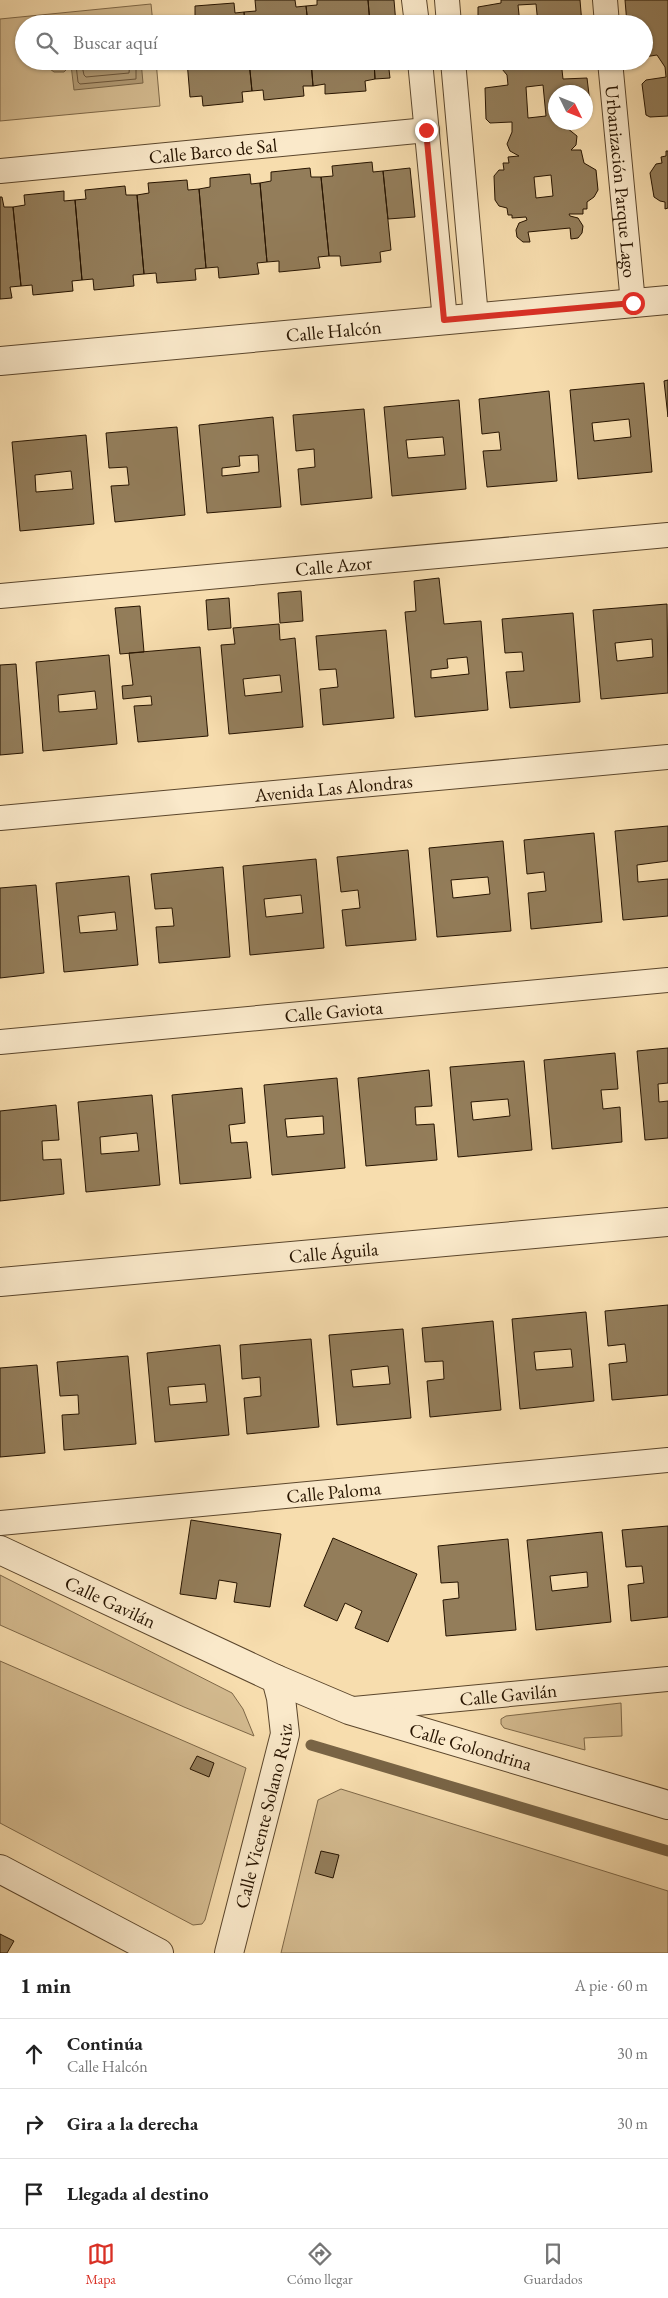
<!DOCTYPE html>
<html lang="es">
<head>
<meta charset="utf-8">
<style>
	body { margin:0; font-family:"EB Garamond",serif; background:#f6f6f6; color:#222 }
	.compass { position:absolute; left:548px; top:85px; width:45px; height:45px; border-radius:50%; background:#fff; box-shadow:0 1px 4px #0004; rotate:133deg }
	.stop { position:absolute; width:15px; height:15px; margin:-11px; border:4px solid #d93025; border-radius:50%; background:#fff }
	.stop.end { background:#d93025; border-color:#fff; box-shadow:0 1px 5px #0008 }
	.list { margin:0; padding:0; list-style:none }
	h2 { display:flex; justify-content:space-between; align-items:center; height:65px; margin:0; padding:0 20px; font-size:21px }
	h2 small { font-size:16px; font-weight:400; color:#767676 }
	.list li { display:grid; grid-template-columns:32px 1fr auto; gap:15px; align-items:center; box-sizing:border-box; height:70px; padding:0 20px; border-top:1px solid #e0e0e0 }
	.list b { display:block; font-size:19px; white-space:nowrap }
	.list p { margin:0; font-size:16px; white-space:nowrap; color:#767676 }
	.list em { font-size:16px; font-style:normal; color:#767676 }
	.icon { flex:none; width:28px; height:28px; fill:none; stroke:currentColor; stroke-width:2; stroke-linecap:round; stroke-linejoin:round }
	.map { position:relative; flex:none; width:668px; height:1953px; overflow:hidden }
	.search { position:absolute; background:#fff; box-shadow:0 1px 4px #0004; left:15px; right:15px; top:15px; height:55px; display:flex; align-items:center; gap:12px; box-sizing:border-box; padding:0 18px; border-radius:28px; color:#767676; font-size:19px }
	.sheet { height:275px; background:#fff }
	nav { display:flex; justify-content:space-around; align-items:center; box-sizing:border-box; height:70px; border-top:1px solid #e0e0e0; background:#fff; font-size:14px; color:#767676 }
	nav a { display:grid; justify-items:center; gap:2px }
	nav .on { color:#d93025 }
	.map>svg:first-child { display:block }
	.green { fill:#d4bb90; stroke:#7e6848 }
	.water { fill:#b09973; stroke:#796445 }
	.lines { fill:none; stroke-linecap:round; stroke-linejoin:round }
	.shore { stroke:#6c563a; stroke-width:1 }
	.stream { stroke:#796445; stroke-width:11 }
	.building { fill:#937d5a; stroke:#271400; fill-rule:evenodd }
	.service-casing { stroke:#5b462c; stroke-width:26 }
	.minor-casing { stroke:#5b462c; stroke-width:30 }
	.service { stroke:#fae9ca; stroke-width:24 }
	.minor { stroke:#fae9ca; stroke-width:28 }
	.route { stroke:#d93025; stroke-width:6 }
	.labels { text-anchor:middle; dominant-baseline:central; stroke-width:4; stroke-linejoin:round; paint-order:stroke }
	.street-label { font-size:19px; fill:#271400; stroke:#fae9ca }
</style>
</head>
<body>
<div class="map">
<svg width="668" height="1953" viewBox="0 0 668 1953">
	<rect width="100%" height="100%" fill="#f7ddae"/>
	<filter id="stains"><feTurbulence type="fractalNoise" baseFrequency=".004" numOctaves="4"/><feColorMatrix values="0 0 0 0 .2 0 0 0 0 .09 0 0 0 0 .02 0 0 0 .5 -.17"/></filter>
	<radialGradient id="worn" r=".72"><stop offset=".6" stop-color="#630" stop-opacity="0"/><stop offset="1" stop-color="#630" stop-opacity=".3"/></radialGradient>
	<path class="green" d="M151,4L153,24H24V61H156L160,106L0,121V19Z
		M0,1575L232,1693L243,1709L254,1736L184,1707L0,1625Z
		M0,1661L246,1768L205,1920L202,1924L193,1925L0,1823Z
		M621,1703L622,1736L584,1738L585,1750L504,1728L501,1724V1719L506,1716Z
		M341,1789L668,1891V1953H281L318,1800Z"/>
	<path class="water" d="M45,61H141L143,83L74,90L71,65L64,72H54L46,66Z"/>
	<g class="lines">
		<path class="shore" d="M72,61L76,65L78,82L80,84L136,79V61
			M81,61L84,75L86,77L129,73L130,61"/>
		<path class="stream" d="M311,1745L668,1851"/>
	</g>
	<path class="building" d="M255,0H295L296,7L306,6L308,24H245L244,12L256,11Z
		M317,0H368L370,24H308L306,6L317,5Z
		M368,0H394L396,24H370Z
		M501,0H580L582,24H538L536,4L518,5L520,24H478V7L501,3Z
		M625,0H668V116L650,117L646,115L642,84L646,80L666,77L665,67L657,55L644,57V24H627Z
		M234,3L235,13L244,12L245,24H183V18L195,17V6Z
		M187,61H249L252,91L242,92L243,102L203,106L202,96L190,97Z
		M249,61H311L313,86H303L304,96L264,100L263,90L252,91Z
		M311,61H374L375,79L365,81L366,91L325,94V84L313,86Z
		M374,61H388L390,78L375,79Z
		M501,61H566L562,70L563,79L587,78L591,111L587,115L586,92H556V122H566L567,128L577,136L576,145L571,150H581L584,163L596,170L598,190L594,197L587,202V209H583V214H569L570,216L578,218L583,226L582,233L578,238L571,239L570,228L528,232L530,242H523L517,237L516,230L519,223L527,220L526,217L512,218V215H508L507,208L499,206L495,200L494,176L499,170H504L503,163H509L508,157L519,156L510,151L507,144L512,132V122L490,123L486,119L485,88L508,85L507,75L502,69ZM543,85L546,116L528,118L526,87ZM551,175L553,196L536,198L534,177Z
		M666,151H668V208L665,209V202L660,201L654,197L650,173L656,164L662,163L661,157L666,156Z
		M372,162L373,172L383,171L391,250L380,252L381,262L341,266L340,256H329L321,177L333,176L332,166Z
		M310,168L311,177H321L329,256L318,257L320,268L279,272V261L267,262L260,183L271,181V172Z
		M410,168L415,217L388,219L383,171Z
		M250,174L251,184L260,183L267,262L257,263L259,274L219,278L218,267L206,268L199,189L210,187V178Z
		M187,180L188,190L199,189L206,268L195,269L196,280L157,283L156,273L144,274L137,195L149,193L148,183Z
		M125,186L126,195H137L144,274L133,275L134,286L94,290L93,279L82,280L75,200L86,199L85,190Z
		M64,191V201L75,200L82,280L72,281L73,291L33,295L32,285L21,286L13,207L25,205L24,195Z
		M0,197H2L4,207H13L21,286L10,287L12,298L0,299Z
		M668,380V417L664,381Z
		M644,383L652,472L578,479L570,390ZM629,419L631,437L594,441L592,423Z
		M549,391L557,481L487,487L483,451L501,450L499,432L482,434L479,399Z
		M459,400L466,489L392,496L384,407ZM443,437L445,455L408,458L406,440Z
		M364,409L372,498L301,505L298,469L315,467L314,449L296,451L293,415Z
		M273,417L281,507L207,513L199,425ZM258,455L259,472L222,476V468L240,466L239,456Z
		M177,427L185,515L115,522L111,486L129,485L127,467L109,468L106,433Z
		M86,435L94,524L20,531L12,442ZM71,471L73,489L36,492L35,475Z
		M439,578L444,624L481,621L488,710L415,717L405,612L416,611L414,581ZM467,657L469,674L431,678V670L448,668L447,659Z
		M301,591L303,621L280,623L278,593Z
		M229,598L231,628L208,630L206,600Z
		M667,604L668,693L601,699L593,610ZM652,639L653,657L617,661L615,643Z
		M140,606L144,652L120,654L115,608Z
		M573,613L580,702L510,708L506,672L524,671L522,652L505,653L502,619Z
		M279,624L280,640L295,638L303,727L229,734L221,645L235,644L233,628ZM280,675L282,692L245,696L243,679Z
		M386,630L394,718L323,725L320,689L338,687L336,669L319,670L316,636Z
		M200,647L208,736L138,742L134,706L152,705L151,696L123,699L122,686L133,685L129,653Z
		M109,655L117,744L43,751L36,662ZM95,691L97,709L59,712L58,695Z
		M16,664L23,753L0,755V665Z
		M668,826V861L637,865L638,882L668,879V916L623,920L615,831Z
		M594,833L602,922L531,929L528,893L546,891L544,872L527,874L524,840Z
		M503,841L511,931L437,937L429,848ZM488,877L490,894L453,898L451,880Z
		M408,850L416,940L346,946L342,910L360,908L358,890L341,892L337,857Z
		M316,859L324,948L250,955L243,866ZM301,895L303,913L266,917L264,899Z
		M223,867L230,957L159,963L156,927L174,926L172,908L155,909L151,874Z
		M129,876L138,965L64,972L56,883ZM115,912L117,930L80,933L78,916Z
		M36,885L44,973L0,978V888Z
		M668,1048V1083L658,1084L659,1102L668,1101V1138L645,1140L637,1051Z
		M615,1053L618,1089L601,1090L603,1109L620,1107L622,1142L552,1149L544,1060Z
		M524,1061L532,1150L458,1157L450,1067ZM508,1099L510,1116L473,1120L471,1102Z
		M429,1070L432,1106L415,1107L416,1125L434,1124L437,1160L366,1166L358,1078Z
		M337,1078L345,1168L272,1175L264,1085ZM323,1116L324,1134L287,1137L285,1119Z
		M242,1088L245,1123L229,1125L231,1143L247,1142L251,1178L180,1184L172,1095Z
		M152,1095L160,1185L86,1192L78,1102ZM137,1133L139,1151L101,1154L100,1137Z
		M56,1105L59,1140L42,1141L43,1160L61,1159L64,1194L0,1201V1111Z
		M668,1305V1395L612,1400L609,1364L627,1362L625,1344L608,1346L605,1311Z
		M586,1312L594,1401L520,1409L512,1319ZM571,1349L573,1367L536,1370L534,1352Z
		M493,1321L501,1410L430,1417L427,1381L444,1379L443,1361L425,1362L422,1328Z
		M403,1329L411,1418L337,1425L329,1335ZM388,1366L390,1384L353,1387L351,1370Z
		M311,1339L319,1427L247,1434L244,1398L261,1396L260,1377L242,1379L240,1345Z
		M220,1345L229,1435L155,1442L147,1353ZM205,1384L207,1402L170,1405L168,1387Z
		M128,1356L136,1444L64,1450L62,1415L79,1414L78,1395L60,1396L57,1362Z
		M37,1365L45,1453L0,1457V1368Z
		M191,1520L281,1534L270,1607L234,1602L237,1583L219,1580L216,1599L180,1594Z
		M668,1526V1617L631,1621L628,1585L644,1583L642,1566L626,1567L622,1530Z
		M602,1532L611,1622L536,1630L527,1540ZM587,1572L588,1587L552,1591L550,1576Z
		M333,1538L417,1574L388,1642L355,1628L362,1611L345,1603L337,1621L304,1606Z
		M508,1539L516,1630L446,1636L443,1600L459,1598L458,1582L441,1583L438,1546Z
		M197,1756L214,1763L209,1777L190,1769Z
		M321,1851L339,1855L333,1878L315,1873Z
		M0,1934L14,1941L7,1953H0Z"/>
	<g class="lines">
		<defs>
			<g id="service">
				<path d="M414,0L417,24"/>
				<path d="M447,0L449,24"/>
				<path d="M605,0L607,24"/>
				<path d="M420,61L445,320"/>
				<path d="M453,61L476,317"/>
				<path id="s1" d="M610,61L633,303"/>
				<path id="s2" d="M0,171L427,130"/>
				<path id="s3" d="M0,596L668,535"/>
				<path id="s4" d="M0,818L668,757"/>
				<path id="s5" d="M0,1042L668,980"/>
				<path id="s6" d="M0,1523L668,1460"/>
				<path id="s7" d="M354,1709L668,1679"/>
			</g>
			<g id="minor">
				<path id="s8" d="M0,361L668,300"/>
				<path id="s9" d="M0,1282L668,1222"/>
				<path id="s10" d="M0,1550L276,1679L349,1710L668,1805"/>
				<path d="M0,1869L159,1953"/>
				<path id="s11" d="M229,1953L285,1734L281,1698L276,1679"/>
			</g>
		</defs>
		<use href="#service" class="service-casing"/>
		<use href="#minor" class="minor-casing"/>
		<use href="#service" class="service"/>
		<use href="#minor" class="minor"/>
	</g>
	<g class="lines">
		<path class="route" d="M426,130L444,320L633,303"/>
	</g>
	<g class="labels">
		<g class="street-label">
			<text stroke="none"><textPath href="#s2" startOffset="214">Calle Barco de Sal</textPath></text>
			<text stroke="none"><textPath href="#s1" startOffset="121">Urbanización Parque Lago</textPath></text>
			<text stroke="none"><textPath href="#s8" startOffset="335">Calle Halcón</textPath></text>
			<text stroke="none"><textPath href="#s3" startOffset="335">Calle Azor</textPath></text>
			<text stroke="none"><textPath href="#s4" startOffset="335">Avenida Las Alondras</textPath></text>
			<text stroke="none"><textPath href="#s5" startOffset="335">Calle Gaviota</textPath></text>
			<text stroke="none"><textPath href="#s9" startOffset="335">Calle Águila</textPath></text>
			<text stroke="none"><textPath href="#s6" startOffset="335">Calle Paloma</textPath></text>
			<text stroke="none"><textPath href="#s10" startOffset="122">Calle Gavilán</textPath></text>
			<text stroke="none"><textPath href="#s7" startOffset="155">Calle Gavilán</textPath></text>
			<text stroke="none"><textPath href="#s10" startOffset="511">Calle Golondrina</textPath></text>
			<text stroke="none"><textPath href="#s11" startOffset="141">Calle Vicente Solano Ruiz</textPath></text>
		</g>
	</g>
	<rect width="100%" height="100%" filter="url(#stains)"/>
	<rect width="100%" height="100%" fill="url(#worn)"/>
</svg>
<svg class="compass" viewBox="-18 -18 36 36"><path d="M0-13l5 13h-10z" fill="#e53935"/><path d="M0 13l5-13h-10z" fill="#767676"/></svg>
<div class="stop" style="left:633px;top:303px"></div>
<div class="stop end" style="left:426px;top:130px"></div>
<div class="search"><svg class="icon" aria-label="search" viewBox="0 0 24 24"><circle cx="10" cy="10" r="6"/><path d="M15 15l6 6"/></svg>Buscar aquí</div>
</div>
<section class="sheet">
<h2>1 min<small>A pie · 60 m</small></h2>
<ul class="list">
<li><svg class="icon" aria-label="ahead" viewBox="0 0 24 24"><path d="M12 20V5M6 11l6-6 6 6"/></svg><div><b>Continúa</b><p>Calle Halcón</p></div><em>30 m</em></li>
<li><svg class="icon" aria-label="right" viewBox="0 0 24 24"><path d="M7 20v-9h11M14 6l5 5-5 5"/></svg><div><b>Gira a la derecha</b></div><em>30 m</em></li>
<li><svg class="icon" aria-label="arrive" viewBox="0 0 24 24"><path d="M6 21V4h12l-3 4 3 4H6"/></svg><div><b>Llegada al destino</b></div></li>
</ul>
</section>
<nav>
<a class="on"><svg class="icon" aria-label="map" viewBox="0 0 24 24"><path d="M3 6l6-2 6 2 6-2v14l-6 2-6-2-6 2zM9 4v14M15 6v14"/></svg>Mapa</a>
<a><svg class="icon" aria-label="directions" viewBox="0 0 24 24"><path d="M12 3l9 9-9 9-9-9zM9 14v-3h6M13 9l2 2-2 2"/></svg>Cómo llegar</a>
<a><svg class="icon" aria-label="saved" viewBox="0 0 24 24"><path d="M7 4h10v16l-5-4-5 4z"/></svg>Guardados</a>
</nav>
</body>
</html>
